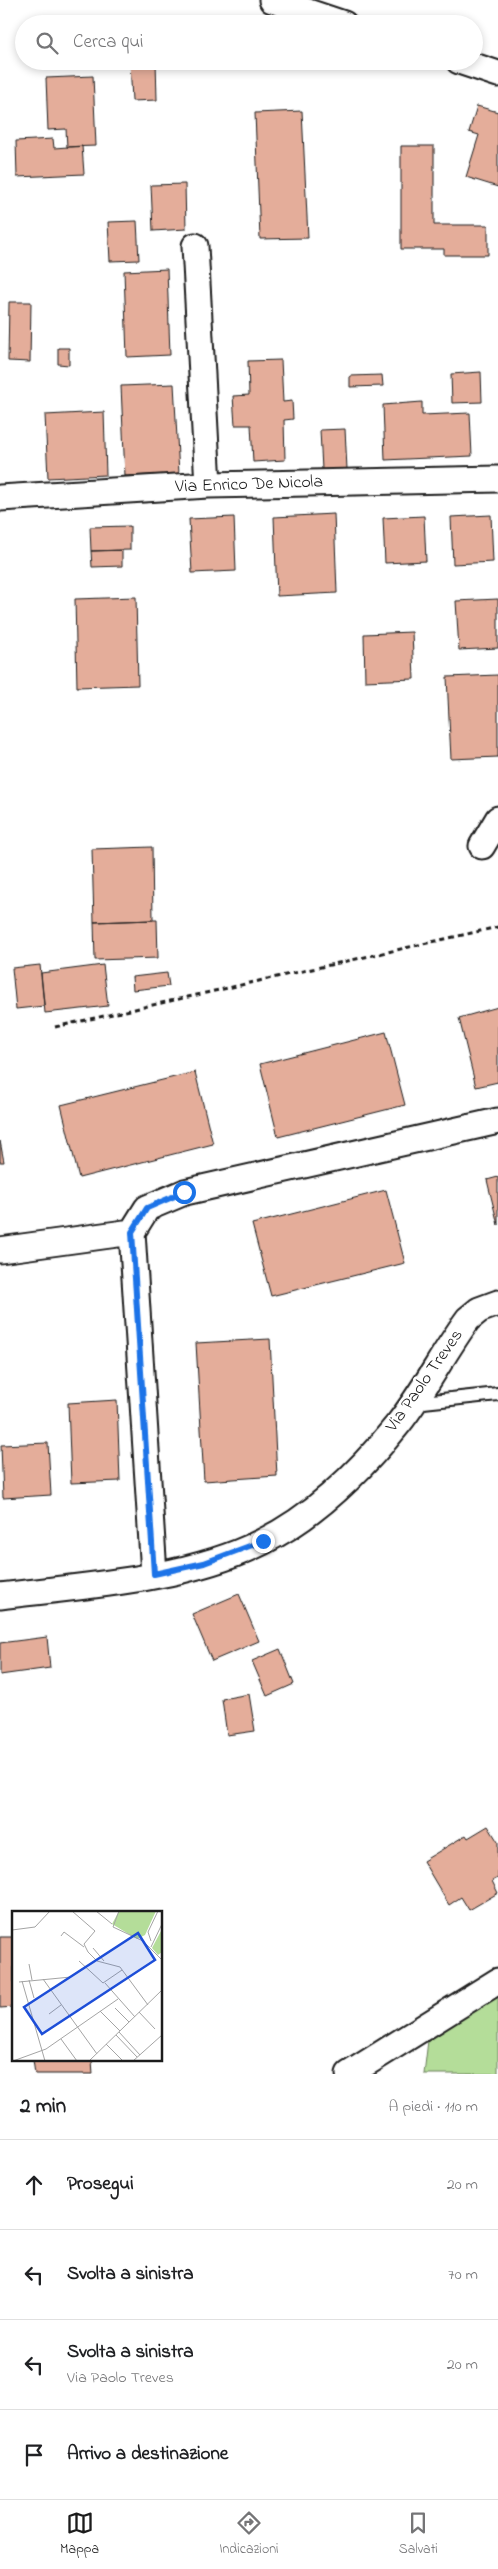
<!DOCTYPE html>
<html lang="it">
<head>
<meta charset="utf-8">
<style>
	body { margin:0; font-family:"Indie Flower",sans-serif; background:#f6f6f6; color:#202124 }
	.stop { position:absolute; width:15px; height:15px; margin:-11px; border:4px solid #1a73e8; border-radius:50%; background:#fff }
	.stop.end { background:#1a73e8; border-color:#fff; box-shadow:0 1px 5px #0008 }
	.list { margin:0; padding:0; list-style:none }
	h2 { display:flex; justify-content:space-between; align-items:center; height:65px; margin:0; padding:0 20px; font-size:21px }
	h2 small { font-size:16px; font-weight:400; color:#757577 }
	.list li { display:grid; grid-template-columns:32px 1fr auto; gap:15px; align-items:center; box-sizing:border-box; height:90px; padding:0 20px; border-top:1px solid #e0e0e0 }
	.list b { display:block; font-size:19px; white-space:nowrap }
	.list p { margin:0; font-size:16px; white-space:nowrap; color:#757577 }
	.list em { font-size:16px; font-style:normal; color:#757577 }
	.icon { flex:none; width:28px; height:28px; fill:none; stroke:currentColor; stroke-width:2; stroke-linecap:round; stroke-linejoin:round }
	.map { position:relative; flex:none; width:498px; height:2074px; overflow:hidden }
	.search { position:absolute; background:#fff; box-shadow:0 2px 8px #0003; left:15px; right:15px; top:15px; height:55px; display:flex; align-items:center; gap:12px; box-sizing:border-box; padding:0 18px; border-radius:28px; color:#757577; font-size:19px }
	.sheet { height:425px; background:#fff }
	nav { display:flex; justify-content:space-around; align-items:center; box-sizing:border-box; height:70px; border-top:1px solid #e0e0e0; background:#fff; font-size:14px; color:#757577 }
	nav a { display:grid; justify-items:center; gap:2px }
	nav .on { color:#1c1c1c }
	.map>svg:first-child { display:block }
	.green { fill:#b4dd99; stroke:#687c5a }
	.building { fill:#e4ad9a; stroke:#1c1c1c }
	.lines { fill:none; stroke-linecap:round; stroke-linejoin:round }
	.service-casing { stroke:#1c1c1c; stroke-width:16 }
	.minor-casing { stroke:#1c1c1c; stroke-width:29 }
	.path { stroke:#1c1c1c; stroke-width:3; stroke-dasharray:5 4; stroke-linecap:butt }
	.service { stroke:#fff; stroke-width:12 }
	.minor { stroke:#fff; stroke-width:25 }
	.route { stroke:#1a73e8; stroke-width:6 }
	.labels { text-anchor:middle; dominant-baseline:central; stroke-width:5; stroke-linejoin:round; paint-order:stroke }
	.street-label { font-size:18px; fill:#1c1c1c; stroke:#fff }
	.inset-road { fill:none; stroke:#a4a4a4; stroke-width:1 }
	.view { fill:#1d4ed8; fill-opacity:0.15; stroke:#1d4ed8; stroke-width:2.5 }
	.inset-edge { fill:none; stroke:#1c1c1c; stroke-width:2.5 }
</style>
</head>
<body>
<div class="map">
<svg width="498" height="2074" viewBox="0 0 498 2074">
	<rect width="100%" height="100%" fill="#fff"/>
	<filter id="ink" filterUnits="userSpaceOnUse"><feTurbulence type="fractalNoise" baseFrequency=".02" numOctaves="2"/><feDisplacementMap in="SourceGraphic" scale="10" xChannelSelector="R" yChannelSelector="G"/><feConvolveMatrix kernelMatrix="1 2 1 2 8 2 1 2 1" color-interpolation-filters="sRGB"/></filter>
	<g filter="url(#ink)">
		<path class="green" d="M498,1981V2074H424L430,2024Z"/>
		<path class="building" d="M130,61H156L157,100L132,101Z
			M93,76L96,146L67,147L66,129L48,130L46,78Z
			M477,106L498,112V187L466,177L479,135L469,132Z
			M302,111L308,238L260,239L255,113Z
			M53,139L54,148L82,146L84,174L17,177L16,141Z
			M401,146H434V225H488V255H444V249H401Z
			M185,184L186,229L153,231L151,185Z
			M137,221L139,260L110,261L108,222Z
			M167,269L170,355L127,357L124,271Z
			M9,302H31L30,362L8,361Z
			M58,348H69V365L58,364Z
			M281,360L283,402L292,401L293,419L284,420L285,460L253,462L251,425H235L233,396L249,395L248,361Z
			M481,372L482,402L452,403L451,374Z
			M382,375L383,386L350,387V376Z
			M174,384L179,474L125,476L121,386Z
			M422,402V415L470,413L472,456L385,460L383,405Z
			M104,412L106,475L48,478L45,415Z
			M345,429L347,469L322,470L320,430Z
			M334,514L337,593L277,596L274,517Z
			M491,515L493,562L453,564L451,517Z
			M424,516L426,561L385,563L383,518Z
			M234,517L236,571L192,573L189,519Z
			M130,526V550L91,551L90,527Z
			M122,550V566L92,567L91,551Z
			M136,597L138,685L77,687L75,599Z
			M498,599V648L459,650L456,601Z
			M412,632L414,679L365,681L364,634Z
			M498,675V757L451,759L447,677Z
			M152,847L153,920L94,922L92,849Z
			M153,920H157L158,958L95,960L94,922Z
			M40,965L44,1006L16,1009L12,968Z
			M103,965L108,1006L45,1013L41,973Z
			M167,973L169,986L133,990L132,977Z
			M498,1007V1082L476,1087L459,1018Z
			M386,1032L405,1105L278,1137L260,1064Z
			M195,1072L213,1144L79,1178L61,1105Z
			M0,1141L4,1162H0Z
			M498,1177V1225L487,1180Z
			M386,1190L405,1263L271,1296L252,1224Z
			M270,1339L277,1476L204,1481L196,1343Z
			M117,1400L120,1481L71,1483L68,1403Z
			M48,1443L51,1495L3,1498L1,1445Z
			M239,1594L259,1641L212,1661L192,1614Z
			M47,1637L50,1668L0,1675V1643Z
			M280,1649L294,1684L267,1696L252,1661Z
			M249,1694L255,1731L227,1735L222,1699Z
			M488,1826L498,1842V1878L492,1881L498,1893L469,1910L461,1897L449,1905L423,1861L466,1835L468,1838Z
			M0,1937H14V2007L0,2008Z
			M33,2060H92L93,2074H35Z"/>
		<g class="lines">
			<defs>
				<path id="service" d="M414,1403L498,1394"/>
				<path id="minor" d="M272,0L344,24
					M459,61L498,74
					M195,246L208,485
					M0,498L208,485L498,479
					M482,846L498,819
					M0,1250L132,1232
					M154,1574L132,1232L147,1208L185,1192L498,1121
					M0,1596C83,1586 187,1580 262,1542C315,1516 363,1468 399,1423C425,1390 443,1353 468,1319L479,1310L498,1303
					M349,2074L498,1981"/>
			</defs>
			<use href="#service" class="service-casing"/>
			<use href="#minor" class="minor-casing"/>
			<path class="path" d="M55,1027L498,927"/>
			<use href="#service" class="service"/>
			<use href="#minor" class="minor"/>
		</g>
	</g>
	<g class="lines" filter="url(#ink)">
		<path class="route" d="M184,1192L147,1208L132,1232L154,1574L204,1563L263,1541"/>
	</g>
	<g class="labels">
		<g class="street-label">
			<text transform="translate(249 485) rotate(-2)">Via Enrico De Nicola</text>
			<text transform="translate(425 1381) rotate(-55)">Via Paolo Treves</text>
		</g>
	</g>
	<g transform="translate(12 1911)">
		<rect width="150" height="150" fill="#fff"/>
		<path d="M107,0H144L133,24L125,28L100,13ZM149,20L150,41L146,44L140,37Z" fill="#b4dd99"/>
		<path class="inset-road" d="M60,0L83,20L72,33L76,41L85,50L108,56L136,94M84,0L100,13M107,0L101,16L131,30L150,49M0,19L23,16L38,0M49,25L52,21L72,36M139,30L136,21L146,0M139,36L150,13M81,37L92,50M67,50L91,72L110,59M17,53L20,69M31,68L85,143M17,69L22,87M10,70L33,150M7,71L59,66M93,72L123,106M103,97L117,111M88,100L108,120M127,101L143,118M37,103L49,94M107,121L128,144M104,124L125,146M49,128L65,150M94,133L111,150M1,150L34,138L106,88M77,150L150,79M121,150L150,124"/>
		<path class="view" d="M126,22L143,49L30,123L12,96Z"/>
		<rect width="150" height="150" class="inset-edge"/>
	</g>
</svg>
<div class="stop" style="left:184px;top:1192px"></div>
<div class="stop end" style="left:263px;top:1541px"></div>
<div class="search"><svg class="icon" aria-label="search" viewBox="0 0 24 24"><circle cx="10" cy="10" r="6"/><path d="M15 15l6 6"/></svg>Cerca qui</div>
</div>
<section class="sheet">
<h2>2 min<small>A piedi · 110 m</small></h2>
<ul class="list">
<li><svg class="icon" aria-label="ahead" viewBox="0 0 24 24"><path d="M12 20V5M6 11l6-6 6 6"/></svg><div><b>Prosegui</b></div><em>20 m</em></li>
<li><svg class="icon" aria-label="left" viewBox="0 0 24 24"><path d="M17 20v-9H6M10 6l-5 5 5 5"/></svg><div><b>Svolta a sinistra</b></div><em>70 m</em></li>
<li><svg class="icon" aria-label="left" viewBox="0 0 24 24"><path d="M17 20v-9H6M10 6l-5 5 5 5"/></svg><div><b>Svolta a sinistra</b><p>Via Paolo Treves</p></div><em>20 m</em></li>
<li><svg class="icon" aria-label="arrive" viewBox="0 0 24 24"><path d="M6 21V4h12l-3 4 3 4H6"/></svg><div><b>Arrivo a destinazione</b></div></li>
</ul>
</section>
<nav>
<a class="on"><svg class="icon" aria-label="map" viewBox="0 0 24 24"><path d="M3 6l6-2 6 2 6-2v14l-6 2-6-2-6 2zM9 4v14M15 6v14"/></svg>Mappa</a>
<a><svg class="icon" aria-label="directions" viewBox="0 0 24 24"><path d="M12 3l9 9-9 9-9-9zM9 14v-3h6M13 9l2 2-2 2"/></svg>Indicazioni</a>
<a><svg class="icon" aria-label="saved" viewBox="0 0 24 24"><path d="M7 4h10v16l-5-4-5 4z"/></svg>Salvati</a>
</nav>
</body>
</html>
